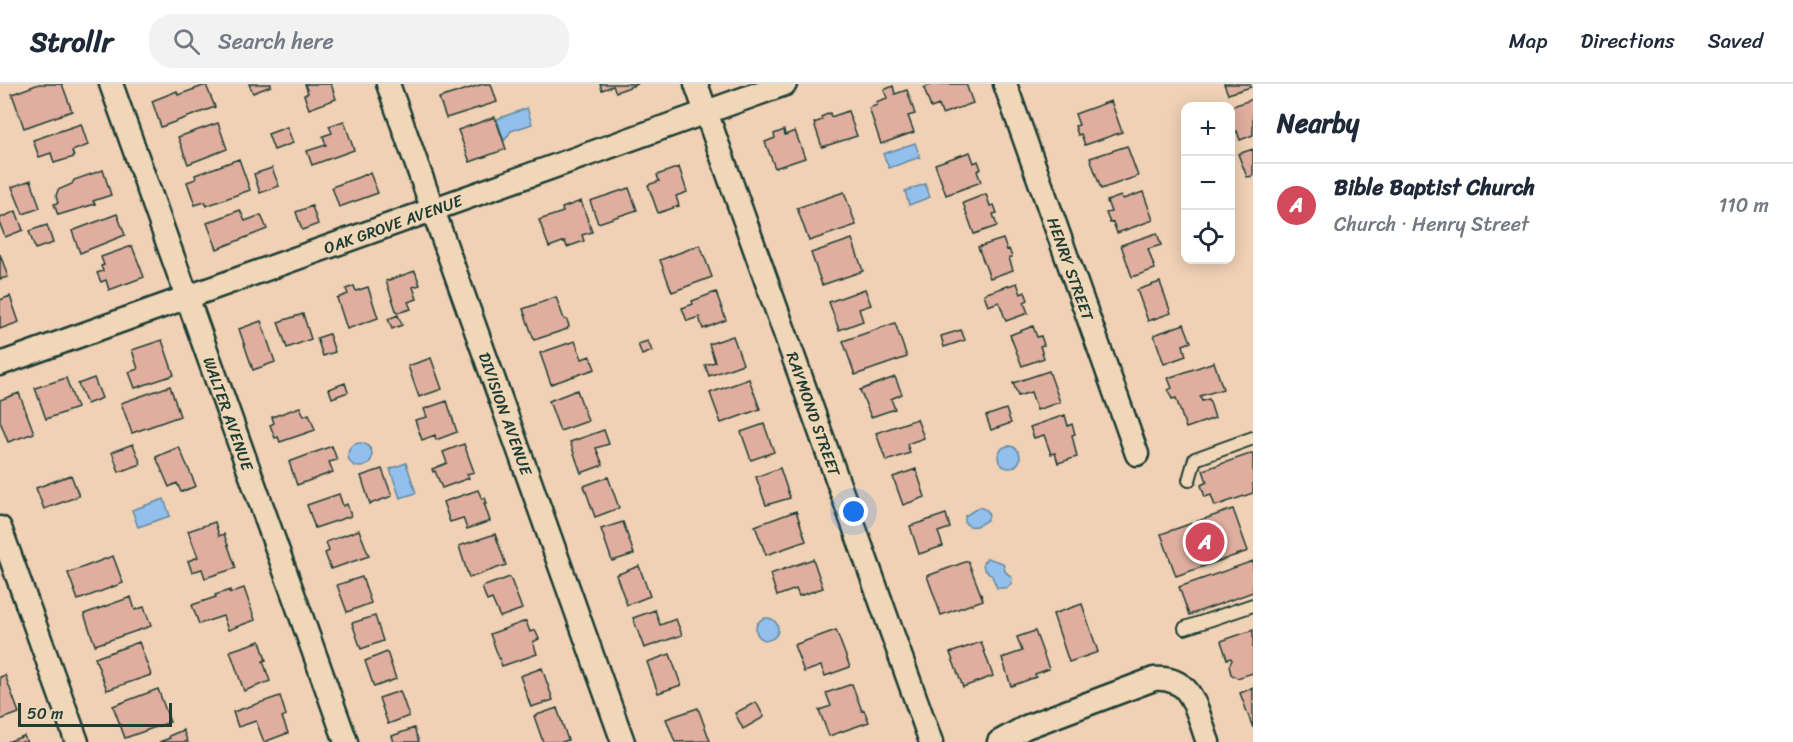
<!DOCTYPE html>
<html lang="en">
<head>
<meta charset="utf-8">
<style>
	body { margin:0; font-family:Sriracha,sans-serif; background:#f2f2f3; color:#1f2937 }
	.controls { position:absolute; right:18px; top:18px; display:grid; overflow:hidden; border-radius:12px; box-shadow:0 3px 15px #0003 }
	.controls button { width:54px; height:54px; display:grid; place-items:center; padding:0; border:0; border-bottom:2px solid #e0e1e3; background:#fff; color:#1f2937; font:30px sans-serif }
	.scale { position:absolute; left:18px; bottom:15px; width:154px; box-sizing:border-box; padding-left:6px; border:3px solid #1f3d34; border-top:0; font-size:16px; line-height:21px; white-space:nowrap; color:#1f3d34; -webkit-text-stroke:4px #efd7b7; paint-order:stroke }
	.you { position:absolute; left:854px; top:428px; width:21px; height:21px; margin:-15px; border:4px solid #fff; border-radius:50%; background:#1a73e8; box-shadow:0 0 0 9px #1a73e833 }
	.badge { display:grid; place-items:center; width:39px; height:39px; border-radius:50%; background:#d1495b; color:#fff; font-size:20px; font-weight:700 }
	.pin { position:absolute; translate:-50% -50%; border:3px solid #fff; box-shadow:0 2px 6px #0006 }
	.list { margin:0; padding:0; list-style:none }
	h2 { display:flex; justify-content:space-between; align-items:center; height:78px; margin:0; padding:0 24px; font-size:26px }
	h2 small { font-size:20px; font-weight:400; color:#747a83 }
	.list li { display:grid; grid-template-columns:39px 1fr auto; gap:18px; align-items:center; box-sizing:border-box; height:84px; padding:0 24px; border-top:2px solid #e0e1e3 }
	.list b { display:block; font-size:22px; white-space:nowrap }
	.list p { margin:0; font-size:20px; white-space:nowrap; color:#747a83 }
	.list em { font-size:20px; font-style:normal; color:#747a83 }
	.icon { flex:none; width:33px; height:33px; fill:none; stroke:currentColor; stroke-width:2; stroke-linecap:round; stroke-linejoin:round }
	.map { position:relative; flex:none; width:1253px; height:658px; overflow:hidden }
	header { display:flex; align-items:center; gap:36px; box-sizing:border-box; height:84px; padding:0 30px; background:#fff; border-bottom:2px solid #e0e1e3 }
	header strong { font-size:28px }
	nav { display:flex; gap:33px; margin-inline-start:auto; font-size:21px }
	.search { width:420px; height:54px; background:#f2f2f3; display:flex; align-items:center; gap:15px; box-sizing:border-box; padding:0 21px; border-radius:24px; color:#747a83; font-size:22px }
	main { display:flex }
	aside { flex:1; background:#fff }
	.map>svg:first-child { display:block }
	.water { fill:#92bfec; stroke:#648ba2; stroke-width:1.5 }
	.building { fill:#dfae9f; stroke:#1f3d34; stroke-width:1.5 }
	.lines { fill:none; stroke-linecap:round; stroke-linejoin:round }
	.lane-casing { stroke:#1f3d34; stroke-width:16 }
	.street-casing { stroke:#1f3d34; stroke-width:27 }
	.lane { stroke:#efd7b7; stroke-width:12 }
	.street { stroke:#efd7b7; stroke-width:22 }
	.labels { text-anchor:middle; dominant-baseline:central; stroke-width:6; stroke-linejoin:round; paint-order:stroke }
	.street-label { font-size:16px; fill:#1f3d34; stroke:#efd7b7 }
</style>
</head>
<body>
<header>
<strong>Strollr</strong>
<div class="search"><svg class="icon" aria-label="search" viewBox="0 0 24 24"><circle cx="10" cy="10" r="6"/><path d="M15 15l6 6"/></svg>Search here</div>
<nav><a>Map</a><a>Directions</a><a>Saved</a></nav>
</header>
<main>
<div class="map">
<svg width="1253" height="658" viewBox="0 0 1253 658">
	<rect width="100%" height="100%" fill="#f0d1b5"/>
	<filter id="ink" filterUnits="userSpaceOnUse"><feTurbulence type="fractalNoise" baseFrequency=".0167" numOctaves="2"/><feDisplacementMap in="SourceGraphic" scale="12" xChannelSelector="R" yChannelSelector="G"/><feConvolveMatrix kernelMatrix="1 2 1 2 8 2 1 2 1" color-interpolation-filters="sRGB"/></filter>
	<g filter="url(#ink)">
		<path class="water" d="M527,24L532,40L511,47L504,57L497,35Z
			M915,59L920,73L889,84L883,70Z
			M925,100L930,113L909,121L905,107Z
			M348 371a12 12 0 1 1 24 0a12 12 0 1 1-24 0Z
			M998 373a11 11 0 1 1 22 0a11 11 0 1 1-22 0Z
			M406,379L416,409L400,414L390,385Z
			M164,415L170,432L138,443L132,426Z
			M979,423L987,426L989,432L987,436C980,441 972,446 965,439V432Z
			M987,474L1003,479L1005,487L1012,494L1011,500L1007,504H997L992,492L984,485L983,479Z
			M756 545a11 11 0 1 1 22 0a11 11 0 1 1-22 0Z"/>
		<path class="building" d="M39,0H62L72,27L24,44L12,10Z
			M249,0H271V2L253,9Z
			M305,0H331L336,15L309,25L304,11L308,9Z
			M483,0H491L497,18L446,34L439,14Z
			M600,0H638L616,8L613,2L602,6Z
			M932,0H966L973,19L942,30L939,21L931,24L924,4Z
			M1224,0H1250L1251,3L1228,10Z
			M206,1L215,23L161,43L152,17L177,7L178,11Z
			M893,2L895,10L907,6L915,30L908,32L914,48L881,60L869,24L877,21L876,18L887,14L884,6Z
			M1253,15V51L1240,56L1237,47L1232,49L1230,45V23Z
			M1111,17L1122,48L1085,61L1081,50L1078,51L1075,42L1079,41L1075,30Z
			M848,27L857,52L822,63L814,39L822,36L821,33L830,29L831,33Z
			M495,33L506,65L470,78L458,46Z
			M344,37L354,66L312,81L307,67L326,61L323,52L332,49L329,42Z
			M218,39L227,65L188,80L178,53Z
			M81,40L88,61L72,67L74,73L54,79L51,69L39,73L33,56Z
			M287,43L293,59L274,66L268,50Z
			M784,46L785,51L795,47L805,74L775,84L765,58L775,54L774,50Z
			M1127,62L1138,92L1101,105L1090,74Z
			M1253,65V92L1247,93L1238,70Z
			M970,68L974,79L978,77L981,85L977,87L981,98L946,111L935,80Z
			M239,75L250,106L206,122L205,118L195,121L187,98L196,95L195,91Z
			M679,83L687,108L676,112L679,122L658,129L648,101L659,97L657,91Z
			M272,84L279,102L260,109L254,90Z
			M103,86L111,111L93,117L95,120L58,131L54,120L58,119L56,112L58,106L72,100L74,96Z
			M370,89L378,109L339,123L332,103Z
			M31,96L40,124L23,130L12,103Z
			M629,104L637,126L598,139L590,117Z
			M844,108L856,141L809,157L797,124Z
			M1143,108L1153,136L1117,149L1113,138L1110,139L1106,129L1111,128L1107,117L1121,112L1123,115Z
			M986,110L990,122L994,121L997,129L993,130L997,142L974,150L963,119Z
			M581,117L592,148L582,151L584,157L567,163L565,157L549,163L539,136L563,128L562,124Z
			M312,122L318,140L302,146L296,128Z
			M240,126L245,137L261,131L267,145L217,165L207,139Z
			M16,127L23,146L5,153L0,140V134Z
			M117,130L125,151L80,169L72,147Z
			M47,141L53,159L35,165L29,147Z
			M1157,149L1161,161L1148,165L1155,185L1132,193L1121,161Z
			M852,155L863,187L822,201L811,169Z
			M1003,155L1007,166L1009,165L1012,173L1009,174L1013,186L990,194L978,163Z
			M700,161L712,193L672,208L660,176Z
			M132,162L144,193L109,206L106,196L101,198L97,189L103,187L101,182L104,181L101,173Z
			M0,170L8,193L0,195Z
			M415,187L420,201L413,203L417,215L408,218L411,225L397,229L386,197Z
			M1160,198L1171,229L1148,237L1137,206Z
			M1017,199L1021,210L1025,208L1028,216L1024,218L1028,229L1006,237L999,218L988,222L984,210Z
			M354,202L356,207L368,203L378,234L347,245L337,214L348,210L346,205Z
			M865,205L871,221L859,225L863,237L839,246L829,218Z
			M716,208L726,236L703,245L699,233L687,237L682,224L693,220L692,217Z
			M10,212L19,238L0,245V216Z
			M556,213L564,235L567,236L569,242L567,245L534,256L523,225Z
			M303,230L311,255L287,264L278,238Z
			M398,231L402,241L392,245L388,235Z
			M261,237L275,278L253,286L239,245Z
			M895,239L907,273L855,291L843,257Z
			M1184,240L1191,258L1183,261L1186,272L1164,280L1154,251Z
			M1033,242L1037,253L1041,252L1044,261L1040,262L1044,274L1022,282L1010,251Z
			M961,246L965,256L944,263L941,252Z
			M329,250L335,268L323,272L317,254Z
			M733,252L743,280L709,292L705,281L715,278L709,260Z
			M162,256L174,291L135,304L129,288L138,285L132,266Z
			M575,257L582,275L590,272L595,285L551,300L540,269Z
			M648,257L652,267L642,271L638,260Z
			M431,274L442,305L419,313L408,282Z
			M1214,278L1223,305L1200,312L1202,317L1209,315L1215,334L1186,344L1176,314L1172,315L1168,306L1172,304L1168,294Z
			M1049,287L1060,318L1037,326L1031,308L1018,312L1013,299Z
			M895,293L902,310L891,315L895,325L871,333L860,306Z
			M66,294L77,324L46,335L35,304Z
			M94,294L102,314L87,320L78,300Z
			M749,295L760,325L721,339L710,309Z
			M345,299L348,308L332,314L329,305Z
			M170,302L180,332L132,349L121,319Z
			M577,306L588,337L560,347L549,317Z
			M19,309L34,349L8,358L0,337V316Z
			M447,317L457,348L436,356L435,351L422,356L415,336L427,333L424,325Z
			M300,323L304,332L309,330L315,346L280,358L278,353L275,354L270,341L274,339L272,333Z
			M1006,325L1011,339L991,346L986,332Z
			M1065,331L1068,342L1072,340L1075,350L1072,351L1077,373L1058,379L1055,369L1051,370L1044,351L1034,354L1030,343Z
			M917,335L924,354L907,360L910,369L886,377L876,349Z
			M764,340L774,368L751,376L741,348Z
			M604,346L609,360L596,364L603,381L581,389L570,358Z
			M133,360L141,380L119,388L112,368Z
			M464,360L474,388L467,390L469,394L442,404L435,387L433,388L432,385L447,379L443,368Z
			M332,362L337,376L329,378L333,388L297,401L289,378Z
			M179,363L196,402L181,408L177,399L169,403L156,373Z
			M1253,369V409L1215,422L1211,411L1205,413L1201,401L1207,398L1203,386Z
			M780,384L790,414L766,421L756,393Z
			M382,385L392,412L370,420L361,392Z
			M916,385L925,413L903,421L893,393Z
			M71,391L79,412L44,425L36,404Z
			M608,393L619,424L595,433L584,402Z
			M478,406L482,415L485,414L487,419H484L490,437L467,445L463,434L450,438L443,418Z
			M339,410L343,422L347,420L351,432L315,444L307,421Z
			M1233,425L1248,467L1176,492L1161,450Z
			M796,427L806,457L766,471L755,442Z
			M946,430L950,444L938,448L943,462L919,470L910,442Z
			M215,438L219,452L224,450L236,484L205,494L202,485L192,488L188,477L198,473L188,447Z
			M623,438L634,470L612,477L601,445Z
			M359,446L369,472L331,485L325,469L329,467L326,458Z
			M495,450L506,481L469,494L459,462Z
			M113,472L123,499L78,516L68,489Z
			M813,475L823,504L799,512L796,505L777,512L770,490Z
			M968,477L983,516L941,531L927,492Z
			M1253,477V508L1189,531L1179,503Z
			M639,482L650,512L627,521L616,491Z
			M362,493L371,519L347,528L337,501Z
			M510,493L522,525L500,533L492,515L487,517L482,503Z
			M244,504L255,536L228,546L223,532L199,540L192,521L216,513L215,511L230,506V509Z
			M131,513L135,526L144,523L151,542L95,561L84,530Z
			M1082,520L1098,568L1069,578L1053,530Z
			M655,526L660,541L676,535L682,551L644,564L633,534Z
			M375,532L383,557L361,565L352,539Z
			M526,537L530,548L535,546L539,555L533,558L537,570L502,582L490,550Z
			M836,546L850,583L825,592L821,582L804,588L794,561Z
			M1253,546V589L1237,594L1231,590L1229,582L1232,576L1231,574L1227,575L1221,557Z
			M1035,547L1049,585L1035,590L1036,593L1011,602L1002,574L1022,567L1017,553Z
			M260,557L266,576L263,577L270,597L244,607L230,567Z
			M139,558L151,591L107,606L95,574Z
			M981,558L993,592L963,603L950,569Z
			M387,568L396,595L374,603L365,577Z
			M670,570L681,601L658,609L647,578Z
			M542,584L553,616L531,623L520,592Z
			M5,591L19,629L0,636V593Z
			M852,600L862,627L864,626L869,638L829,652L819,626L831,622L826,609Z
			M1253,604V644L1240,609Z
			M158,605L170,638L125,654L113,622Z
			M400,607L409,632L388,640L379,614Z
			M280,612L286,631L282,633L288,649L264,658L256,637L238,643L233,628Z
			M756,618L764,633L743,645L735,629Z
			M557,624L568,656L562,658H543L534,632Z
			M698,624L710,657L675,658L666,635Z
			M414,644L419,658H394L392,652Z
			M183,646L188,658H159L170,654L169,652Z
			M24,652L27,658H7Z"/>
		<g class="lines">
			<defs>
				<path id="lane" d="M1189,396L1195,375L1253,354
					M1185,544L1253,521"/>
				<g id="street">
					<path id="s1" d="M111,0L346,658"/>
					<path id="s2" d="M388,0L623,658"/>
					<path id="s3" d="M696,0L931,658"/>
					<path id="s4" d="M1005,0L1137,370"/>
					<path id="s5" d="M0,280L785,0"/>
					<path d="M0,444L77,658"/>
					<path d="M999,658L1026,643L1154,595C1194,592 1196,627 1208,658"/>
				</g>
			</defs>
			<use href="#lane" class="lane-casing"/>
			<use href="#street" class="street-casing"/>
			<use href="#lane" class="lane"/>
			<use href="#street" class="street"/>
		</g>
	</g>
	<g class="labels">
		<g class="street-label">
			<text stroke="none"><textPath href="#s5" startOffset="417">OAK GROVE AVENUE</textPath></text>
			<text stroke="none"><textPath href="#s4" startOffset="196">HENRY STREET</textPath></text>
			<text stroke="none"><textPath href="#s1" startOffset="350">WALTER AVENUE</textPath></text>
			<text stroke="none"><textPath href="#s2" startOffset="350">DIVISION AVENUE</textPath></text>
			<text stroke="none"><textPath href="#s3" startOffset="350">RAYMOND STREET</textPath></text>
		</g>
	</g>
</svg>
<div class="controls">
<button>+</button>
<button>−</button>
<button><svg class="icon" aria-label="locate" viewBox="0 0 24 24"><circle cx="12" cy="12" r="6"/><path d="M12 2v4M12 18v4M2 12h4M18 12h4"/></svg></button>
</div>
<div class="scale">50 m</div>
<div class="you"></div>
<div class="pin badge" style="left:1205px;top:458px">A</div>
</div>
<aside>
<h2>Nearby<small></small></h2>
<ul class="list">
<li><span class="badge">A</span><div><b>Bible Baptist Church</b><p>Church · Henry Street</p></div><em>110 m</em></li>
</ul>
</aside>
</main>
</body>
</html>
